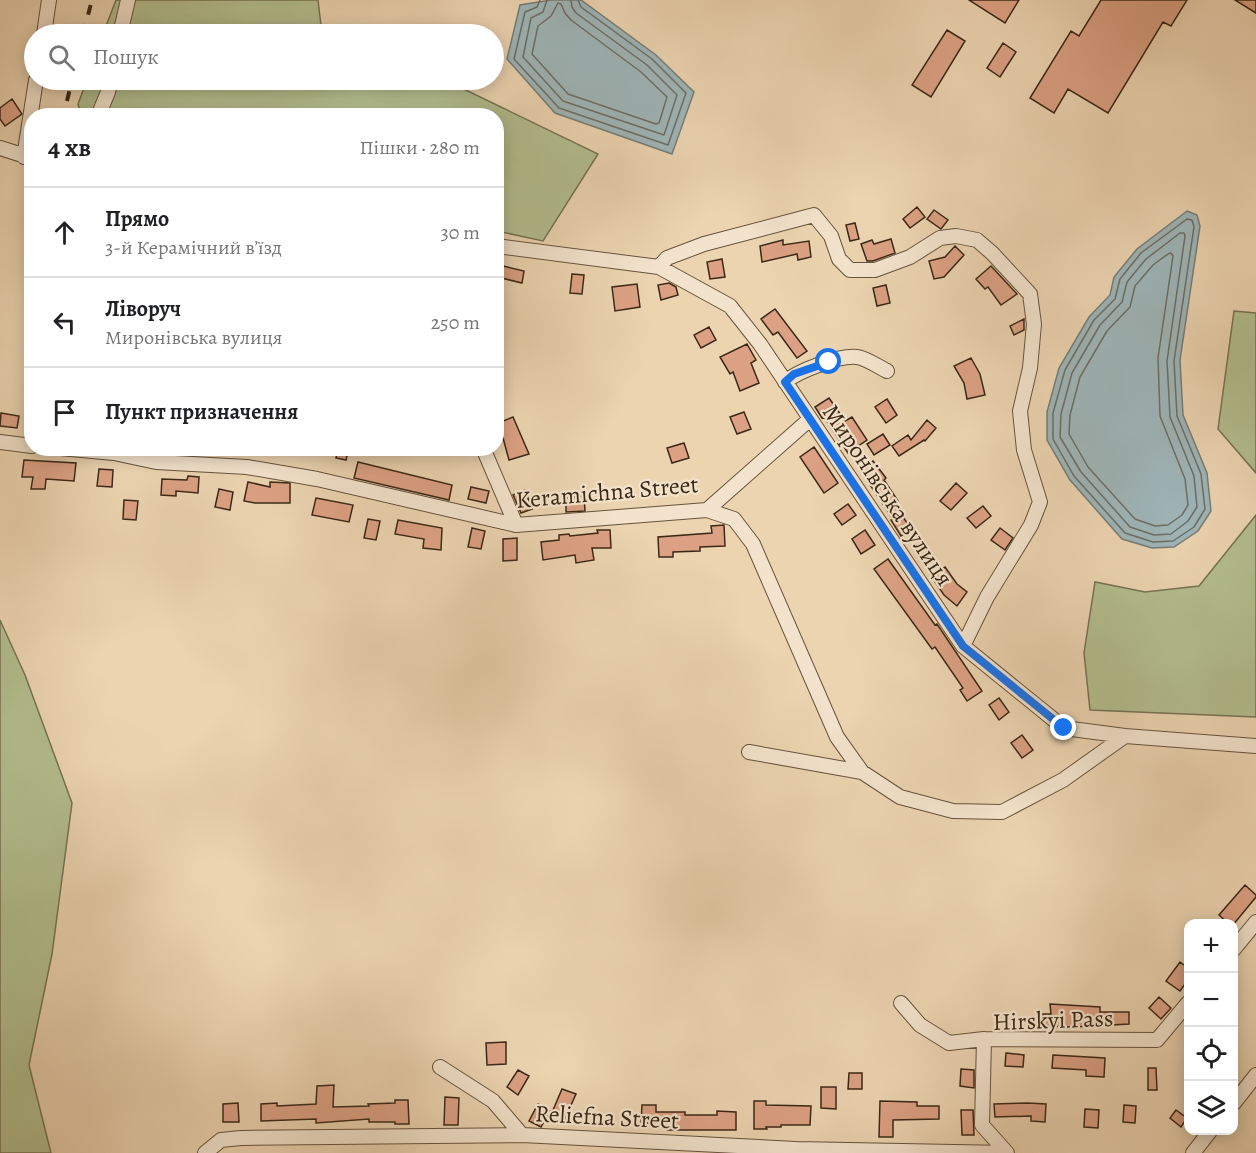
<!DOCTYPE html>
<html lang="uk">
<head>
<meta charset="utf-8">
<style>
	body { margin:0; font-family:Alegreya,serif; background:#f6f6f6; color:#202124 }
	.controls { position:absolute; right:18px; bottom:18px; display:grid; overflow:hidden; border-radius:12px; box-shadow:0 3px 15px #0003 }
	.controls button { width:54px; height:54px; display:grid; place-items:center; padding:0; border:0; border-bottom:2px solid #e0e0e0; background:#fff; color:#202124; font:30px sans-serif }
	.stop { position:absolute; width:18px; height:18px; margin:-14px; border:4px solid #1a73e8; border-radius:50%; background:#fff }
	.stop.end { background:#1a73e8; border-color:#fff; box-shadow:0 2px 6px #0008 }
	.list { margin:0; padding:0; list-style:none }
	h2 { display:flex; justify-content:space-between; align-items:center; height:78px; margin:0; padding:0 24px; font-size:26px }
	h2 small { font-size:20px; font-weight:400; color:#757577 }
	.list li { display:grid; grid-template-columns:39px 1fr auto; gap:18px; align-items:center; box-sizing:border-box; height:90px; padding:0 24px; border-top:2px solid #e0e0e0 }
	.list b { display:block; font-size:22px; white-space:nowrap }
	.list p { margin:0; font-size:20px; white-space:nowrap; color:#757577 }
	.list em { font-size:20px; font-style:normal; color:#757577 }
	.icon { flex:none; width:33px; height:33px; fill:none; stroke:currentColor; stroke-width:2; stroke-linecap:round; stroke-linejoin:round }
	.map { position:relative; flex:none; width:1256px; height:1153px; overflow:hidden }
	.search { position:absolute; background:#fff; box-shadow:0 3px 15px #0003; left:24px; top:24px; width:480px; height:66px; display:flex; align-items:center; gap:15px; box-sizing:border-box; padding:0 21px; border-radius:33px; color:#757577; font-size:22px }
	.panel { position:absolute; background:#fff; box-shadow:0 3px 15px #0003; left:24px; top:108px; width:480px; height:348px; border-radius:24px }
	.map>svg:first-child { display:block }
	.green { fill:#b3be8f; stroke:#777352; stroke-width:1.5 }
	.water { fill:#9eb5b8; stroke:#767d77; stroke-width:1.5 }
	.lines { fill:none; stroke-linecap:round; stroke-linejoin:round }
	.shore { stroke:#6c6e66; stroke-width:1.5 }
	.building { fill:#dca184; stroke:#3b2815; stroke-width:1.5 }
	.street-casing { stroke:#67533c; stroke-width:16 }
	.street { stroke:#f3e3cc; stroke-width:14 }
	.rail { stroke:#3b2815; stroke-width:4; stroke-dasharray:10 10; stroke-linecap:butt }
	.route { stroke:#1a73e8; stroke-width:8 }
	.labels { text-anchor:middle; dominant-baseline:central; stroke-width:4.5; stroke-linejoin:round; paint-order:stroke }
	.street-label { font-size:24px; fill:#3b2815; stroke:#f3e3cc }
</style>
</head>
<body>
<div class="map">
<svg width="1256" height="1153" viewBox="0 0 1256 1153">
	<rect width="100%" height="100%" fill="#ecd4b1"/>
	<filter id="stains"><feTurbulence type="fractalNoise" baseFrequency=".00333" numOctaves="4"/><feColorMatrix values="0 0 0 0 .2 0 0 0 0 .09 0 0 0 0 .02 0 0 0 .5 -.17"/></filter>
	<radialGradient id="worn" r=".72"><stop offset=".6" stop-color="#630" stop-opacity="0"/><stop offset="1" stop-color="#630" stop-opacity=".3"/></radialGradient>
	<path class="green" d="M116,0H318L322,34H103Z
		M87,80H445L598,154L543,241L497,231L496,116H82L78,104Z
		M1234,311L1256,313V473L1218,429Z
		M1256,515V717L1090,710L1084,653L1095,582L1145,592L1199,586Z
		M0,620L25,675L72,803L52,954L29,1065L51,1153H0Z"/>
	<path class="water" d="M551,0H581L656,55L694,92L672,154L555,113L507,59L520,5Z
		M1187,211L1197,215L1200,226L1180,360L1183,415L1207,473L1211,511L1198,531L1174,547L1152,548L1122,539L1070,480L1047,440V412L1059,368L1089,317L1110,295L1114,277L1137,249Z"/>
	<g class="lines">
		<path class="shore" d="M540,0L537,7L525,12L514,59L559,108L668,145L686,93L652,59L581,7L578,0
			M547,0L543,12L531,18L523,57L563,101L664,135L677,95L647,65L576,13L572,7L571,0
			M558,3L561,4L565,13L571,20L641,72L667,97L659,123L656,124L568,94L532,54L538,26L551,16Z
			M1187,219L1192,220L1194,227L1174,361L1177,416L1201,474L1205,509L1194,527L1173,541L1153,542L1125,533L1074,476L1053,439V413L1065,370L1094,320L1115,299L1120,279L1141,253Z
			M1180,233H1184L1185,236L1167,361L1170,417L1194,476L1197,507L1188,521L1171,534L1154,535L1130,527L1081,472L1060,437L1061,414L1072,373L1100,325L1122,302L1127,282L1146,259Z
			M1168,254L1171,253L1173,256L1158,358L1160,416L1185,479L1188,505L1182,515L1168,525L1155,526L1135,519L1088,467L1069,434L1070,415L1080,377L1107,331L1130,307L1135,286L1153,265Z"/>
	</g>
	<path class="building" d="M969,0H1019L1005,23Z
		M1101,0H1187L1171,26L1163,22L1108,113L1068,89L1054,113L1030,98L1071,31L1079,36Z
		M1235,0H1256V13Z
		M947,30L965,41L931,97L912,85Z
		M1003,43L1016,52L1000,77L987,68Z
		M12,99L22,114L5,126L0,119V108Z
		M917,207L925,217L910,228L903,219Z
		M934,210L948,220L941,229L927,219Z
		M855,223L859,239L850,241L846,225Z
		M891,239L895,253L873,261H867L861,244L872,240L874,244Z
		M783,240V245L809,241L811,257L798,260L797,254L762,262L760,246Z
		M955,246L964,255L944,277L934,279L929,261L945,257Z
		M722,259L725,277L710,279L707,262Z
		M499,265L524,271L522,283L497,277Z
		M991,266L1017,294L1001,305L988,287L985,289L976,279Z
		M572,274L584,275L582,294L570,293Z
		M669,283L676,287L678,295L661,300L658,285Z
		M637,284L640,307L615,311L612,287Z
		M886,285L890,303L877,306L873,288Z
		M775,309L807,351L797,358L778,332L773,335L761,319Z
		M1024,319V330L1014,335L1010,326Z
		M709,327L716,340L701,348L694,335Z
		M747,344L756,360L751,363L759,383L740,391L733,372L730,374L720,357Z
		M971,358L980,374L985,395L967,399L964,383L954,366Z
		M829,398L845,421L852,417L867,440L848,453L824,417L822,418L815,407Z
		M887,399L897,415L886,423L875,407Z
		M744,412L751,429L737,434L730,417Z
		M1,413L19,416L17,428L0,426Z
		M513,417L529,454L509,460L503,438L500,440L496,432V424Z
		M927,420L936,428L925,441L924,440L899,456L892,446L908,435L911,440Z
		M883,434L890,445L874,455L867,444Z
		M684,443L689,458L672,463L667,448Z
		M814,447L838,483L824,493L800,457Z
		M338,448H349L346,460L336,458Z
		M24,460L76,463L74,481L46,479L45,489H31L33,477H22Z
		M873,461L886,478L884,480L898,501L894,503L911,529L901,536L891,520L893,519L860,470Z
		M358,462L452,485L449,500L354,478Z
		M99,469L113,470L112,487L97,486Z
		M188,476L199,477L198,493L176,491V496L161,495L162,479L187,480Z
		M248,482L270,487V482L290,483V503H255L244,501Z
		M956,483L967,493L951,510L940,501Z
		M471,487L489,491L486,503L468,499Z
		M219,489L233,492L230,510L215,507Z
		M525,490L532,509L521,513L513,495Z
		M584,496L585,511L566,512V498Z
		M316,498L353,505L349,522L312,515Z
		M124,500L138,501L136,520L123,519Z
		M848,504L856,515L842,525L834,514Z
		M983,506L991,516L976,528L967,518Z
		M368,519L380,521L376,540L364,538Z
		M398,520L442,528L441,550L423,548L424,539L395,534Z
		M724,525L725,546L700,547V551L673,552V557H659L658,537L712,533L711,526Z
		M472,528L485,531L481,549L468,547Z
		M1000,528L1013,538L1005,550L991,540Z
		M597,530H610L611,548H592L594,560L576,563L575,555L543,560L541,542L559,540V535L569,534L570,536L598,533Z
		M865,530L875,545L861,554L852,539Z
		M517,538V560L503,561V539Z
		M888,559L935,625L937,624L982,691L967,701L960,690L963,688L935,647L932,649L874,569Z
		M945,567L957,584L967,592L957,606L944,595L931,576Z
		M999,698L1009,712L999,720L989,705Z
		M1022,735L1033,750L1022,758L1011,743Z
		M1245,885L1256,895V897L1233,925L1229,924L1219,915Z
		M1180,962L1188,968V980L1180,991L1166,981Z
		M1159,997L1171,1008L1161,1019L1149,1008Z
		M1050,1004L1100,1007V1012H1129V1024L1073,1027L1042,1026L1043,1014H1051Z
		M506,1042V1064L487,1065L486,1043Z
		M1006,1053L1024,1055L1023,1067L1005,1066Z
		M1053,1055L1105,1058L1104,1077L1086,1076V1070L1052,1068Z
		M1148,1068H1156L1157,1090H1148Z
		M961,1069L974,1070V1088L960,1086Z
		M518,1070L529,1076L518,1095L507,1087Z
		M849,1073H862V1089H848Z
		M334,1085L333,1107L369,1106L368,1104L395,1103V1100H408L409,1124H395V1122H369V1119L316,1123V1119L261,1121V1104L277,1103V1106L316,1104L317,1086Z
		M821,1087H836V1109L821,1108Z
		M562,1089L576,1094L563,1123L550,1117Z
		M445,1097L459,1098L458,1125H444Z
		M754,1101H766V1105L811,1106L810,1125H781V1127H766L767,1129H754Z
		M880,1101L917,1102V1106H939V1119L893,1120V1137H879Z
		M238,1103L239,1122H223V1104Z
		M1028,1103L1046,1104L1045,1122L1031,1121V1116L995,1117L994,1104Z
		M538,1104L550,1111L541,1127L529,1121Z
		M642,1105H656V1112H685V1115H717V1111L736,1112V1130H667V1123H641Z
		M1124,1105L1136,1106L1135,1123L1123,1122Z
		M1085,1109L1099,1110L1098,1128L1084,1127Z
		M961,1110H973L974,1135H962Z
		M1176,1110L1187,1118L1181,1127L1170,1118Z"/>
	<g class="lines">
		<defs>
			<path id="street" d="M44,34L49,0
				M120,34L128,0
				M98,116L108,92L111,80
				M0,148L32,158
				M24,157L36,80
				M496,246L659,267L730,306L760,344L963,646L1064,728L1125,736L1256,746
				M659,267L667,258L704,244L814,215L831,236L839,259L850,270H875L910,257L940,238L956,236L977,240L992,253L1030,294L1034,324L1030,368L1020,411L1024,450L1040,502L1031,525L987,597L963,646
				M785,382C798,371 839,355 857,357C866,358 879,367 887,371
				M0,442L32,446
				M60,448L114,453L156,462L247,467L317,479L516,525L707,510L810,419
				M483,448L516,525
				M707,510L734,519L753,544L837,737L862,772L900,797L953,811L1002,812L1063,780L1125,736
				M749,752L862,772
				M1234,949L1256,922
				M901,1003L920,1025L949,1043L984,1039L1157,1040L1188,1003
				M984,1039L982,1125L1007,1153
				M440,1067L493,1101L522,1135
				M1234,1103L1256,1075
				M205,1153L221,1140L241,1138L522,1135L796,1149L1007,1153
				M1193,1153L1211,1130"/>
		</defs>
		<use href="#street" class="street-casing"/>
		<use href="#street" class="street"/>
		<path class="rail" d="M83,34L92,0
			M67,101L72,80"/>
	</g>
	<g class="lines">
		<path class="route" d="M829,362L794,374L785,382L963,646L1064,728"/>
	</g>
	<g class="labels">
		<g class="street-label">
			<text transform="translate(607 492) rotate(-5)">Keramichna Street</text>
			<text transform="translate(888 495) rotate(56)">Миронівська вулиця</text>
			<text transform="translate(1053 1020) rotate(-2)">Hirskyi Pass</text>
			<text transform="translate(607 1117) rotate(3)">Reliefna Street</text>
		</g>
	</g>
	<rect width="100%" height="100%" filter="url(#stains)"/>
	<rect width="100%" height="100%" fill="url(#worn)"/>
</svg>
<div class="controls">
<button>+</button>
<button>−</button>
<button><svg class="icon" aria-label="locate" viewBox="0 0 24 24"><circle cx="12" cy="12" r="6"/><path d="M12 2v4M12 18v4M2 12h4M18 12h4"/></svg></button>
<button><svg class="icon" aria-label="layers" viewBox="0 0 24 24"><path d="M12 4l9 5-9 5-9-5zM3 14l9 5 9-5"/></svg></button>
</div>
<div class="stop" style="left:829px;top:362px"></div>
<div class="stop end" style="left:1064px;top:728px"></div>
<div class="search"><svg class="icon" aria-label="search" viewBox="0 0 24 24"><circle cx="10" cy="10" r="6"/><path d="M15 15l6 6"/></svg>Пошук</div>
<section class="panel">
<h2>4 хв<small>Пішки · 280 m</small></h2>
<ul class="list">
<li><svg class="icon" aria-label="ahead" viewBox="0 0 24 24"><path d="M12 20V5M6 11l6-6 6 6"/></svg><div><b>Прямо</b><p>3-й Керамічний в’їзд</p></div><em>30 m</em></li>
<li><svg class="icon" aria-label="left" viewBox="0 0 24 24"><path d="M17 20v-9H6M10 6l-5 5 5 5"/></svg><div><b>Ліворуч</b><p>Миронівська вулиця</p></div><em>250 m</em></li>
<li><svg class="icon" aria-label="arrive" viewBox="0 0 24 24"><path d="M6 21V4h12l-3 4 3 4H6"/></svg><div><b>Пункт призначення</b></div></li>
</ul>
</section>
</div>
</body>
</html>
